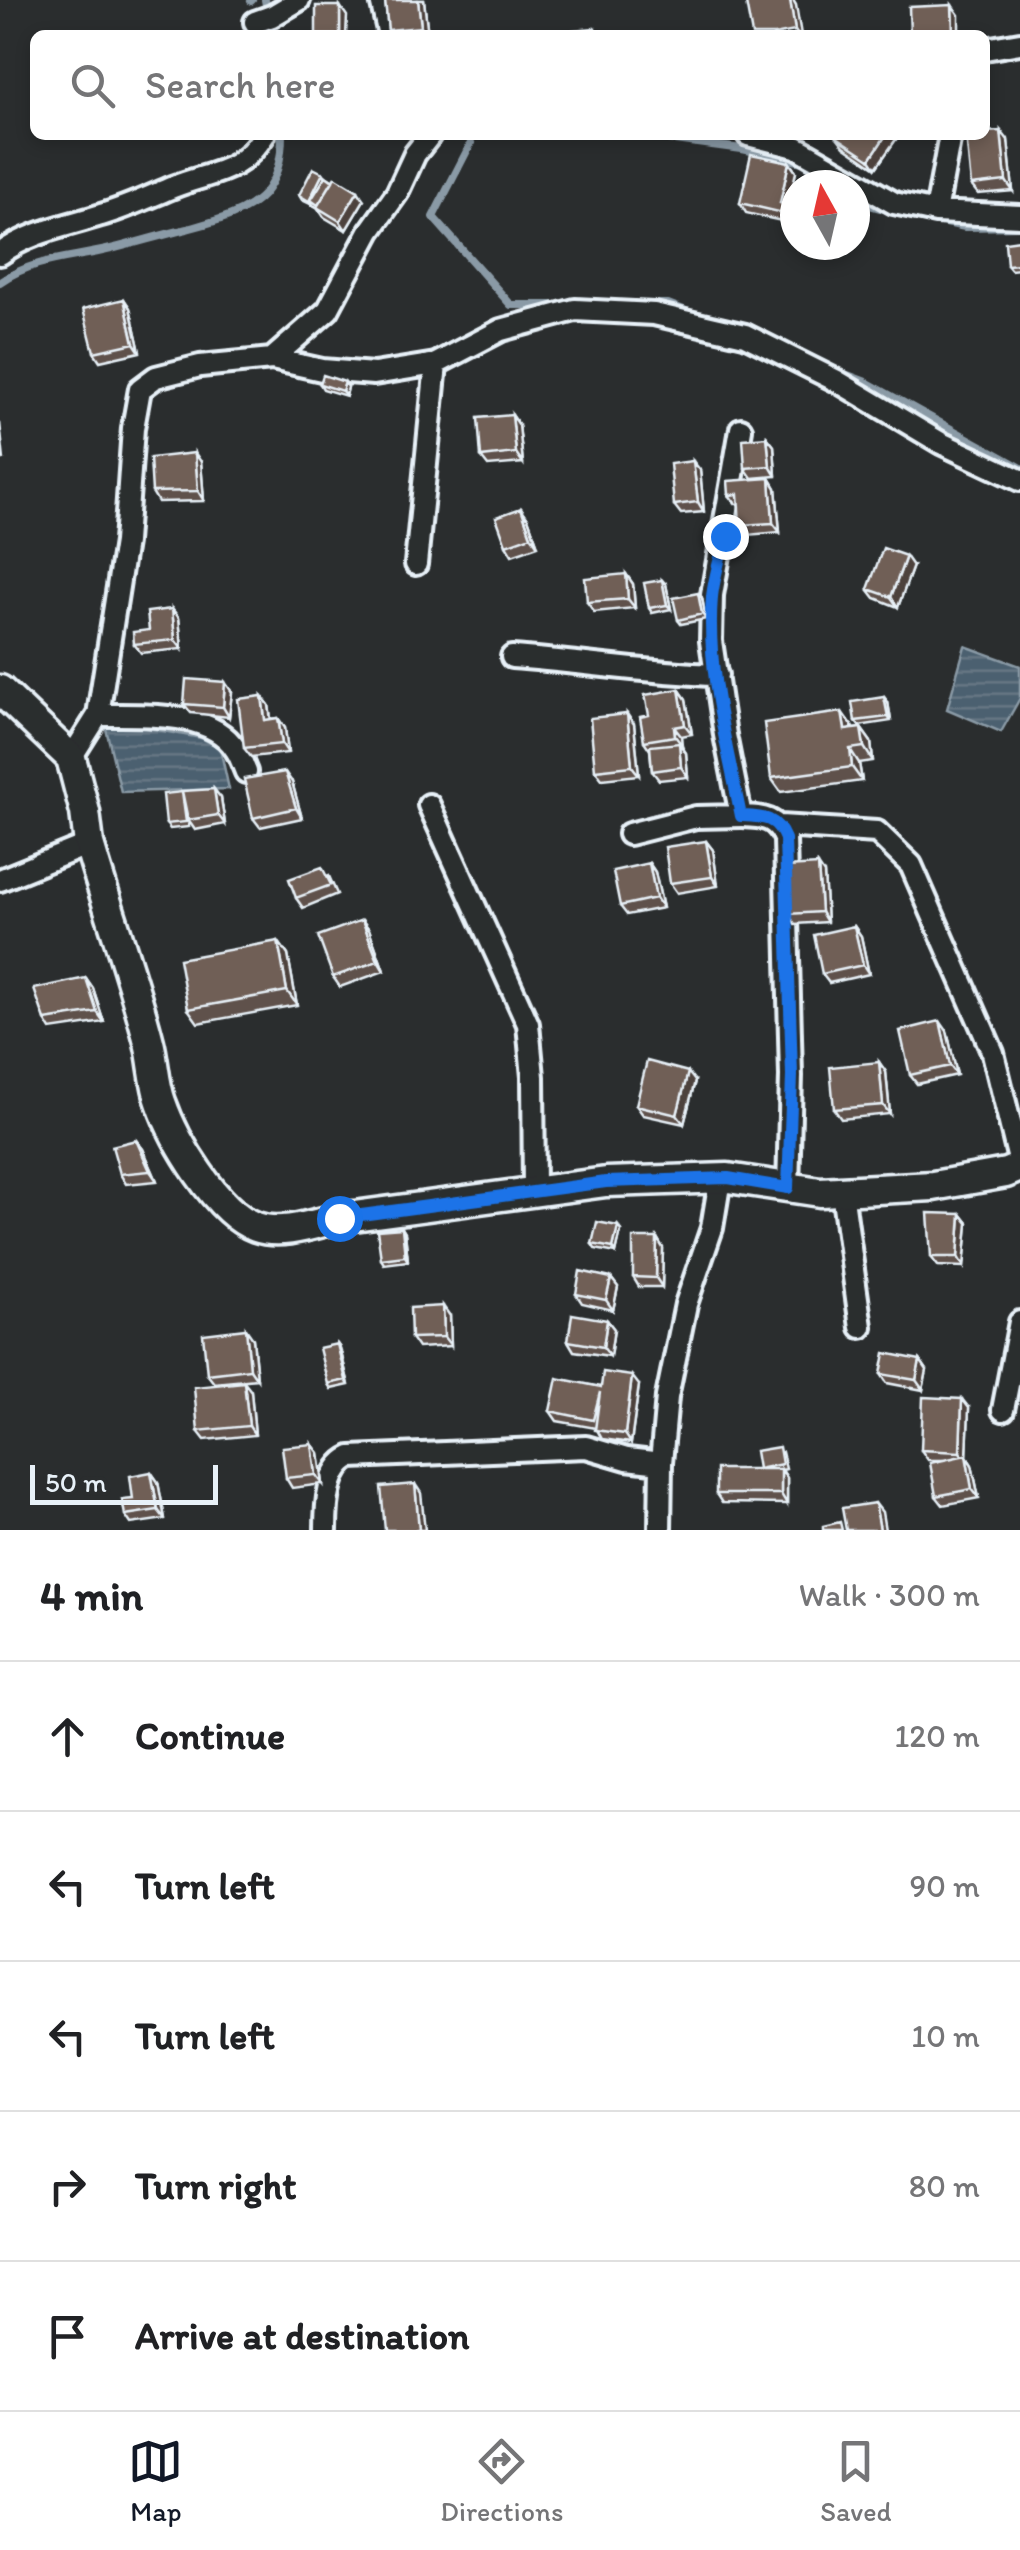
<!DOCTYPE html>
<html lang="en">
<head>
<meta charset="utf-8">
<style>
	body { margin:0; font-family:Itim,sans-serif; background:#f2f2f2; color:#202124 }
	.compass { position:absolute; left:780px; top:170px; width:90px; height:90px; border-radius:50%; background:#fff; box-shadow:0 5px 15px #0003; rotate:352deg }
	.scale { position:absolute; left:30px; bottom:25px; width:188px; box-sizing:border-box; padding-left:10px; border:5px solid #e8f1f8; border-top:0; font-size:28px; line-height:35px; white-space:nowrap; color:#e8f1f8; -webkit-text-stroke:8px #2a2d2e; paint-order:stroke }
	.stop { position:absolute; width:30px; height:30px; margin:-22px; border:8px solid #1a73e8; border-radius:50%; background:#fff }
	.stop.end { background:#1a73e8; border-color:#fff; box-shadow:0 2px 10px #0008 }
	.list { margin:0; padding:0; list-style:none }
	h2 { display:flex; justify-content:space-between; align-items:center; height:130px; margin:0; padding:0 40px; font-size:42px }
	h2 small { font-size:32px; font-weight:400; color:#757577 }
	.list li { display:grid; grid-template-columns:65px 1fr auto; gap:30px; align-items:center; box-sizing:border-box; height:150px; padding:0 40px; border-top:2px solid #e0e0e0 }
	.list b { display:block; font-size:38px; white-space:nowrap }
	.list em { font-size:32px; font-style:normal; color:#757577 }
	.icon { flex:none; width:55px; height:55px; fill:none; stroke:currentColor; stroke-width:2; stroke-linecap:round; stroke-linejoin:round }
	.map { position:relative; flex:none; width:1020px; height:1530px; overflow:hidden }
	.search { position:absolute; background:#fff; box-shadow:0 5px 15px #0003; left:30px; right:30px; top:30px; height:110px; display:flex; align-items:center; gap:25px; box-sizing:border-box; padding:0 35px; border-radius:15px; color:#757577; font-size:38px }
	.sheet { height:880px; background:#fff }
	nav { display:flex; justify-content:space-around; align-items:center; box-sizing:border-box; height:140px; border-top:2px solid #e0e0e0; background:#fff; font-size:28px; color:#757577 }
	nav a { display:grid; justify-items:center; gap:5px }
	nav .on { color:#111827 }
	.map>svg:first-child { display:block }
	.water { fill:url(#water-rules); stroke:#8a9aa6; stroke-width:2.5 }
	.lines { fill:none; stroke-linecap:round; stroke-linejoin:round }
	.stream { stroke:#8a9aa6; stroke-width:8 }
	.minor-casing { stroke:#e8f1f8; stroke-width:28 }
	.secondary-casing { stroke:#e8f1f8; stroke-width:35 }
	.minor { stroke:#2a2d2e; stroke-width:20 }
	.secondary { stroke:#2a2d2e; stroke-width:28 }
	.wall { fill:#5f514b; stroke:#e8f1f8; stroke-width:2.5 }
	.shaded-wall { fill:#4e423d; stroke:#e8f1f8; stroke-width:2.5 }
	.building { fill:#6f5e57; stroke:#e8f1f8; stroke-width:2.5 }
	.route { stroke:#1a73e8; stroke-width:12 }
</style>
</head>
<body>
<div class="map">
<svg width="1020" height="1530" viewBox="0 0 1020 1530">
	<defs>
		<pattern id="water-rules" width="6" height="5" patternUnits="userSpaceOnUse" patternTransform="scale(2.5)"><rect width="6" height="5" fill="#4c606f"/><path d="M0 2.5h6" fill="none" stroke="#667784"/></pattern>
	</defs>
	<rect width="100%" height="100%" fill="#2a2d2e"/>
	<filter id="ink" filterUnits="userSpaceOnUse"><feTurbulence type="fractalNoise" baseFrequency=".01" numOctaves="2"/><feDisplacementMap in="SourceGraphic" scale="20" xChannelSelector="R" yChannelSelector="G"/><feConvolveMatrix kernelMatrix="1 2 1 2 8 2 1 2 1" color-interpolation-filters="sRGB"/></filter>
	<g filter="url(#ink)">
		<path class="water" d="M965,646L1020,666V698L1001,732L947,709Z
			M104,720L201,738L220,748L229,789L121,792Z"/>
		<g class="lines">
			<path class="stream" d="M265,0L272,35
				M251,1L252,0
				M637,135L742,149L803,162L834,185
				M471,143L433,217L511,305H566
				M855,201L894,212
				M937,221L965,227L1020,226
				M0,282C35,258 71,259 111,249C136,243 161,235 187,229C212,222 246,214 264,194C278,177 282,155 282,135
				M650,304H668L694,314
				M837,371L866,382L1020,467"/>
			<defs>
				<path id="minor" d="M381,0L389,35
					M255,22L272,16L299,0
					M985,49L1020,43
					M748,135L796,147L894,203L936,212L1020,216
					M936,212L950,135
					M0,254C29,232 67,226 101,215C126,208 149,197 173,187C213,171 239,175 264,135
					M272,359L328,310L370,231L397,193L415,154L430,135
					M741,429L712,595L711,641L725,735L741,816C764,817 776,817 785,839L791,1076L788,1189
					M416,564L436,364
					M512,657C581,662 648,673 717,675
					M98,715C139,716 211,709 236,750C240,756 243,765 246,772
					M71,758L98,715L125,542L133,428L140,389L156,377L200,366L272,359L322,370L374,374L436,364L501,330L575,310L654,314L745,335L837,381L941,443L1020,480
					M429,805L528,1024L533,1077L534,1190
					M780,826L877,832L911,865L993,1053L1020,1164
					M629,834L696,817L741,816
					M0,880L89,844
					M842,1191L861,1327
					M1003,1410L1020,1322
					M326,1530C326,1507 327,1468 351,1457L586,1447L627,1459L661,1463
					M660,1530L661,1463L667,1397L686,1304L712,1228L720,1179"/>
				<path id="secondary" d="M0,690L71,758L85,812L89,844C108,910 132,975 149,1042C154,1061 154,1083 161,1102C174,1140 217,1213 256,1227C281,1236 314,1224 339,1218L606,1182L728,1178L820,1192L933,1186L1006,1173L1020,1167"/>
			</defs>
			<use href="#minor" class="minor-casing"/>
			<use href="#secondary" class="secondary-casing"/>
			<use href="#minor" class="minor"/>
			<use href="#secondary" class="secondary"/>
		</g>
		<path class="wall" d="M385,0H424L428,35H391L388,30Z
			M899,135L876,168L844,146L837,137Z
			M1008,140L1013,191L978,194L971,185Z
			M789,162L796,172L788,205L795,208V224L746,213L740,203Z
			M323,173L326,176L364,200L346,230L324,217L317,207L302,200L299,195Z
			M1020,240V269L1011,270L1007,265Z
			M124,299L130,308L140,352L100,361L94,352Z
			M320,384L348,387L346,396L323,389Z
			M512,415L519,425L523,463L488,466L481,457Z
			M767,437L774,446L776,476L752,478L745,468Z
			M201,462L204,501L158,502L152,492Z
			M700,470L704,512L681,514L674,505Z
			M770,478L776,488L780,532L747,535L740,525L739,504H736L729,495Z
			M521,508L528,518L538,546L512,555L506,545Z
			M913,566L898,607L875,598L868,589Z
			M626,574L633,584L635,608L594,612L587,602Z
			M666,584L671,609L652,613L649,608Z
			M702,598L706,619L681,624L678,620Z
			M172,609L179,618L182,649L141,653L134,644Z
			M679,689L686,699L692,734L681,736V745L686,753L688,777L659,780L652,771L650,750L644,741L649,715Z
			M232,692L229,717L191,713L184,704Z
			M262,696L269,705L271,719L278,718L285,728L288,753L251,757L244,748Z
			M884,697L888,702L891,721L859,726L855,721Z
			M634,724L639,775L602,779L595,770Z
			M852,726L853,729L861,728L871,742L873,761L859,763L862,781L781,792L771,778Z
			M292,782L302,818L260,827L253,818Z
			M221,798L225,824L195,830L188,820L189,827L170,829L166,824Z
			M706,841L713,850L718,886L677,893L670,883Z
			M649,863L655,872L663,908L627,915L620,906Z
			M824,874L827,922L795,924L788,914Z
			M329,876L337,894L303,908L296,898Z
			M362,920L369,929L384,971L340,987L333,977Z
			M854,926L861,936L869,974L829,983L822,974Z
			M278,941L288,955L297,1005L198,1023L188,1009Z
			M86,978L93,988L104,1022L51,1030L45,1020Z
			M947,1031L957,1075L917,1084L910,1075Z
			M879,1062L886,1072L890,1114L841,1119L834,1109Z
			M695,1081L684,1124L643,1115L636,1105Z
			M136,1140L143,1149L157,1181L126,1184L120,1174Z
			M961,1214L968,1223L964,1267L938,1266L931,1257Z
			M402,1228L405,1233L408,1261L384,1264L381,1259Z
			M621,1231L616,1253L595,1249L592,1244Z
			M657,1238L663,1248L662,1287H639L633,1277Z
			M611,1278L618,1287L613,1310L582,1303L576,1294Z
			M450,1316L451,1346L418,1348L411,1338Z
			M607,1320L614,1329L610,1356L574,1351L568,1341Z
			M253,1339L257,1379L214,1383L207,1374Z
			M337,1344L340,1348L349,1385L331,1389L328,1384Z
			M920,1360L927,1370L923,1390L887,1383L881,1374Z
			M639,1385L631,1443L602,1439L596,1428L557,1421L550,1411L601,1387Z
			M251,1391L255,1435L205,1440L198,1431Z
			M969,1408L967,1457L972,1465L979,1498L943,1505L936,1496L942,1460H928L921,1450Z
			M312,1444L319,1453L323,1484L292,1488L286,1478Z
			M782,1452L786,1469L782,1470L787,1478V1504L722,1503L716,1494L758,1469Z
			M151,1472L158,1482L165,1519L131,1524L125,1515L133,1499Z"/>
		<path class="shaded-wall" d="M418,0H424L428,35L421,27Z
			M790,0H793L796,5L801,35H798L795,31Z
			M952,5L959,15V35H953Z
			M340,6L347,16L346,35H340Z
			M1001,131L1008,140L1013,191L1006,181Z
			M886,135H899L876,168L870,159Z
			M789,162L796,172L786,213L780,203Z
			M323,173L326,178L311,200L313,205L309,201Z
			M358,191L364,200L346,230L340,221Z
			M124,299L130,308L140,352L134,343Z
			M345,382L348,387L346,396L342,391Z
			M512,415L519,425L523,463L516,453Z
			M0,423L4,460L0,453Z
			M767,437L774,446L776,476L770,466Z
			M195,453L201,462L204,501L198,491Z
			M693,461L700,470L704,512L698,502Z
			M770,478L776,488L780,532L773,523Z
			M521,508L528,518L538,546L531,536Z
			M906,556L913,566L898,607L891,597Z
			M626,574L633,584L635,608L628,599Z
			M662,580L666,584L671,609L667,605Z
			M698,593L702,598L706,619L702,614Z
			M172,609L179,618L182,649L175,640Z
			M225,682L232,692L229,717L223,707Z
			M679,689L686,699L692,734L685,725Z
			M262,696L269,705L272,729L265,720Z
			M884,697L888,702L891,721L888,717Z
			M842,712L852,726L855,744L845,730Z
			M627,714L634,724L639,775L632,766Z
			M278,718L285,728L288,753L282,744Z
			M674,727L681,736L682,745L675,736Z
			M861,728L871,742L873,761L864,747Z
			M679,743L686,753L688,777L681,767Z
			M850,749L859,763L862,781L852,767Z
			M285,772L292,782L302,818L296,808Z
			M214,789L221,798L225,824L218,815Z
			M706,841L713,850L718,886L712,877Z
			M649,863L655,872L663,908L656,898Z
			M818,865L824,874L827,922L821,912Z
			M362,920L369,929L384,971L378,961Z
			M854,926L861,936L869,974L863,965Z
			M278,941L288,955L297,1005L287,991Z
			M86,978L93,988L104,1022L97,1012Z
			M940,1021L947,1031L957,1075L950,1066Z
			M879,1062L886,1072L890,1114L883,1105Z
			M688,1072L695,1081L684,1124L677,1115Z
			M136,1140L143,1149L157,1181L150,1171Z
			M961,1214L968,1223L964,1267L958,1257Z
			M618,1226L621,1231L616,1253L613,1248Z
			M402,1228L405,1233L408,1261L405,1256Z
			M657,1238L663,1248L662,1287L656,1278Z
			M611,1278L618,1287L613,1310L606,1300Z
			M443,1306L450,1316L451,1346L444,1337Z
			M607,1320L614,1329L610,1356L603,1347Z
			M246,1329L253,1339L257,1379L250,1369Z
			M337,1344L340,1348L349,1385L346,1380Z
			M920,1360L927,1370L923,1390L916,1380Z
			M632,1376L639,1385L631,1443L625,1434Z
			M244,1382L251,1391L255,1435L249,1426Z
			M962,1399L969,1408L967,1457L972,1465L979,1498L972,1489L967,1461L960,1452Z
			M312,1444L319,1453L323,1484L316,1475Z
			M781,1469L787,1478V1504L781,1494Z
			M151,1472L158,1482L165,1519L158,1510Z
			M415,1484L421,1493L425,1530H419Z
			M875,1503L882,1512L885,1530H880Z"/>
		<path class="building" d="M385,0H418L421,27L388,30Z
			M763,0H790L795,31L774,35H752L746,3Z
			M952,5L953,35H910L909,7Z
			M316,6H340V35H316Z
			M595,28V35H554V32Z
			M1001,131L1006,181L971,185L966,135H985V132Z
			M838,135H886L870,159L837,137Z
			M751,154L789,162L780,203L794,206L792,215L740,203Z
			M313,168L323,173L309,201L299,195Z
			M326,176L333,181L318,205L311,200Z
			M335,177L358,191L340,221L317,207Z
			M1020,240V264L1007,265L1005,242Z
			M124,299L134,343L94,352L83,309Z
			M323,375L345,382L342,391L320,384Z
			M512,415L516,453L481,457L478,418Z
			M767,437L770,466L745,468L743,439Z
			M195,453L198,491L152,492L150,458Z
			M693,461L698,502L674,505L670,464Z
			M770,478L773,523L740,525L738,494L729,495L728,481Z
			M521,508L531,536L506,545L496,517Z
			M883,548L906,556L891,597L868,589Z
			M626,574L628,599L587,602L585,578Z
			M662,580L667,605L649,608L644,583Z
			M698,593L702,614L678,620L673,598Z
			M172,609L175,640L134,644L133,632L149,630L147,612Z
			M186,679L225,682L223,707L184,704Z
			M679,689L685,725L674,727L675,736L644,741L640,717L649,715L645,695Z
			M262,696L265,720L278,718L282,744L244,748L238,699Z
			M884,697L888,717L855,721L852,702Z
			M842,712L845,730L861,728L864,747L850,749L852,767L771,778L764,723Z
			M627,714L632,766L595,770L590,718Z
			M679,743L681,767L652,771L650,746Z
			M285,772L296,808L253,818L244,779Z
			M214,789L218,815L188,820L182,791Z
			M182,792L186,822L166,824L163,794Z
			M706,841L712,877L670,883L665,847Z
			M649,863L656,898L620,906L613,871Z
			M818,865L821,912L788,914L786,867Z
			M322,867L331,885L296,898L289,879Z
			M362,920L378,961L333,977L318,936Z
			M854,926L863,965L822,974L814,935Z
			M278,941L287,991L188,1009L179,959Z
			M86,978L97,1012L45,1020L34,989Z
			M940,1021L950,1066L910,1075L900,1031Z
			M647,1061L688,1072L677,1115L636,1105Z
			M879,1062L883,1105L834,1109L830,1067Z
			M136,1140L150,1171L120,1174L112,1146Z
			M928,1213L961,1214L958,1257H931Z
			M597,1222L618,1226L613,1248L592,1244Z
			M402,1228L405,1256L381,1259L377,1230Z
			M633,1238H657L656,1278L633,1277Z
			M580,1271L611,1278L606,1300L576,1294Z
			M443,1306L444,1337L411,1338L410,1308Z
			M572,1314L607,1320L603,1347L568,1341Z
			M246,1329L250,1369L207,1374L203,1334Z
			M337,1344L346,1380L328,1384L319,1348Z
			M885,1353L920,1360L916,1380L881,1374Z
			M603,1372L632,1376L625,1434L595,1430L600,1392L593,1420L550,1411L557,1378L601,1387Z
			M244,1382L249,1426L198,1431L194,1387Z
			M923,1397L962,1399L960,1452L921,1450Z
			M312,1444L316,1475L286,1478L282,1447Z
			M779,1447L782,1464L758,1469L755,1451Z
			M966,1455L972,1489L936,1496L930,1463Z
			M716,1469H781V1494H716Z
			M151,1472L158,1510L125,1515L122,1500L133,1499L130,1476Z
			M415,1484L419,1530H385L381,1487Z
			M875,1503L880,1530H846L842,1508Z
			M840,1522L842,1530H823V1526Z"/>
	</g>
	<g class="lines" filter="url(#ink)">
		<path class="route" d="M339,1218L606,1182L728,1178L788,1188L792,1076L785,839C776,817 764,817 741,816C727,746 706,669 712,597C714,577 721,556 725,536"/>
	</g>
</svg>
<svg class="compass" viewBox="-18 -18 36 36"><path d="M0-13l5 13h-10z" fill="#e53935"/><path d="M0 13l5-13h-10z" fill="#757577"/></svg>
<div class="scale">50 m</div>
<div class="stop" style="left:339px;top:1218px"></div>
<div class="stop end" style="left:725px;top:536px"></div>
<div class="search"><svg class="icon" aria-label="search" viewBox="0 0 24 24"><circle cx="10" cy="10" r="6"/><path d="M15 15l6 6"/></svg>Search here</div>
</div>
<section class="sheet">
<h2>4 min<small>Walk · 300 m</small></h2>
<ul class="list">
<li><svg class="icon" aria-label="ahead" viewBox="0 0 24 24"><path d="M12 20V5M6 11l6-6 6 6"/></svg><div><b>Continue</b></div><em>120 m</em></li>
<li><svg class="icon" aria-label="left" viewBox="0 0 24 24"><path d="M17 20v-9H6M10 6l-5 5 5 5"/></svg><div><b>Turn left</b></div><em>90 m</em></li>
<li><svg class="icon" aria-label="left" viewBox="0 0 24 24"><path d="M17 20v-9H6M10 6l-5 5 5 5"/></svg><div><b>Turn left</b></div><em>10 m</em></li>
<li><svg class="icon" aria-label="right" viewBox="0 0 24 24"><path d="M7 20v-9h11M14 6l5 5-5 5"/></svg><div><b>Turn right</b></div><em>80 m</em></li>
<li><svg class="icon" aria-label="arrive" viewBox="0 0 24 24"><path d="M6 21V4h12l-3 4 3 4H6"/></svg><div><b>Arrive at destination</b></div></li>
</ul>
</section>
<nav>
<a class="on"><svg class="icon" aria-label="map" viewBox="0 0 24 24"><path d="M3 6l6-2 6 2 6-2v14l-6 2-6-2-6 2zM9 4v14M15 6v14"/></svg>Map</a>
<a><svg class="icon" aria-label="directions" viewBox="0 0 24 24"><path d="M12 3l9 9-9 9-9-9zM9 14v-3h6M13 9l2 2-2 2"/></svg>Directions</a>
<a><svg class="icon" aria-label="saved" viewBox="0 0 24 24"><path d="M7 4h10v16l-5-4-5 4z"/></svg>Saved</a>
</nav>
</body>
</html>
